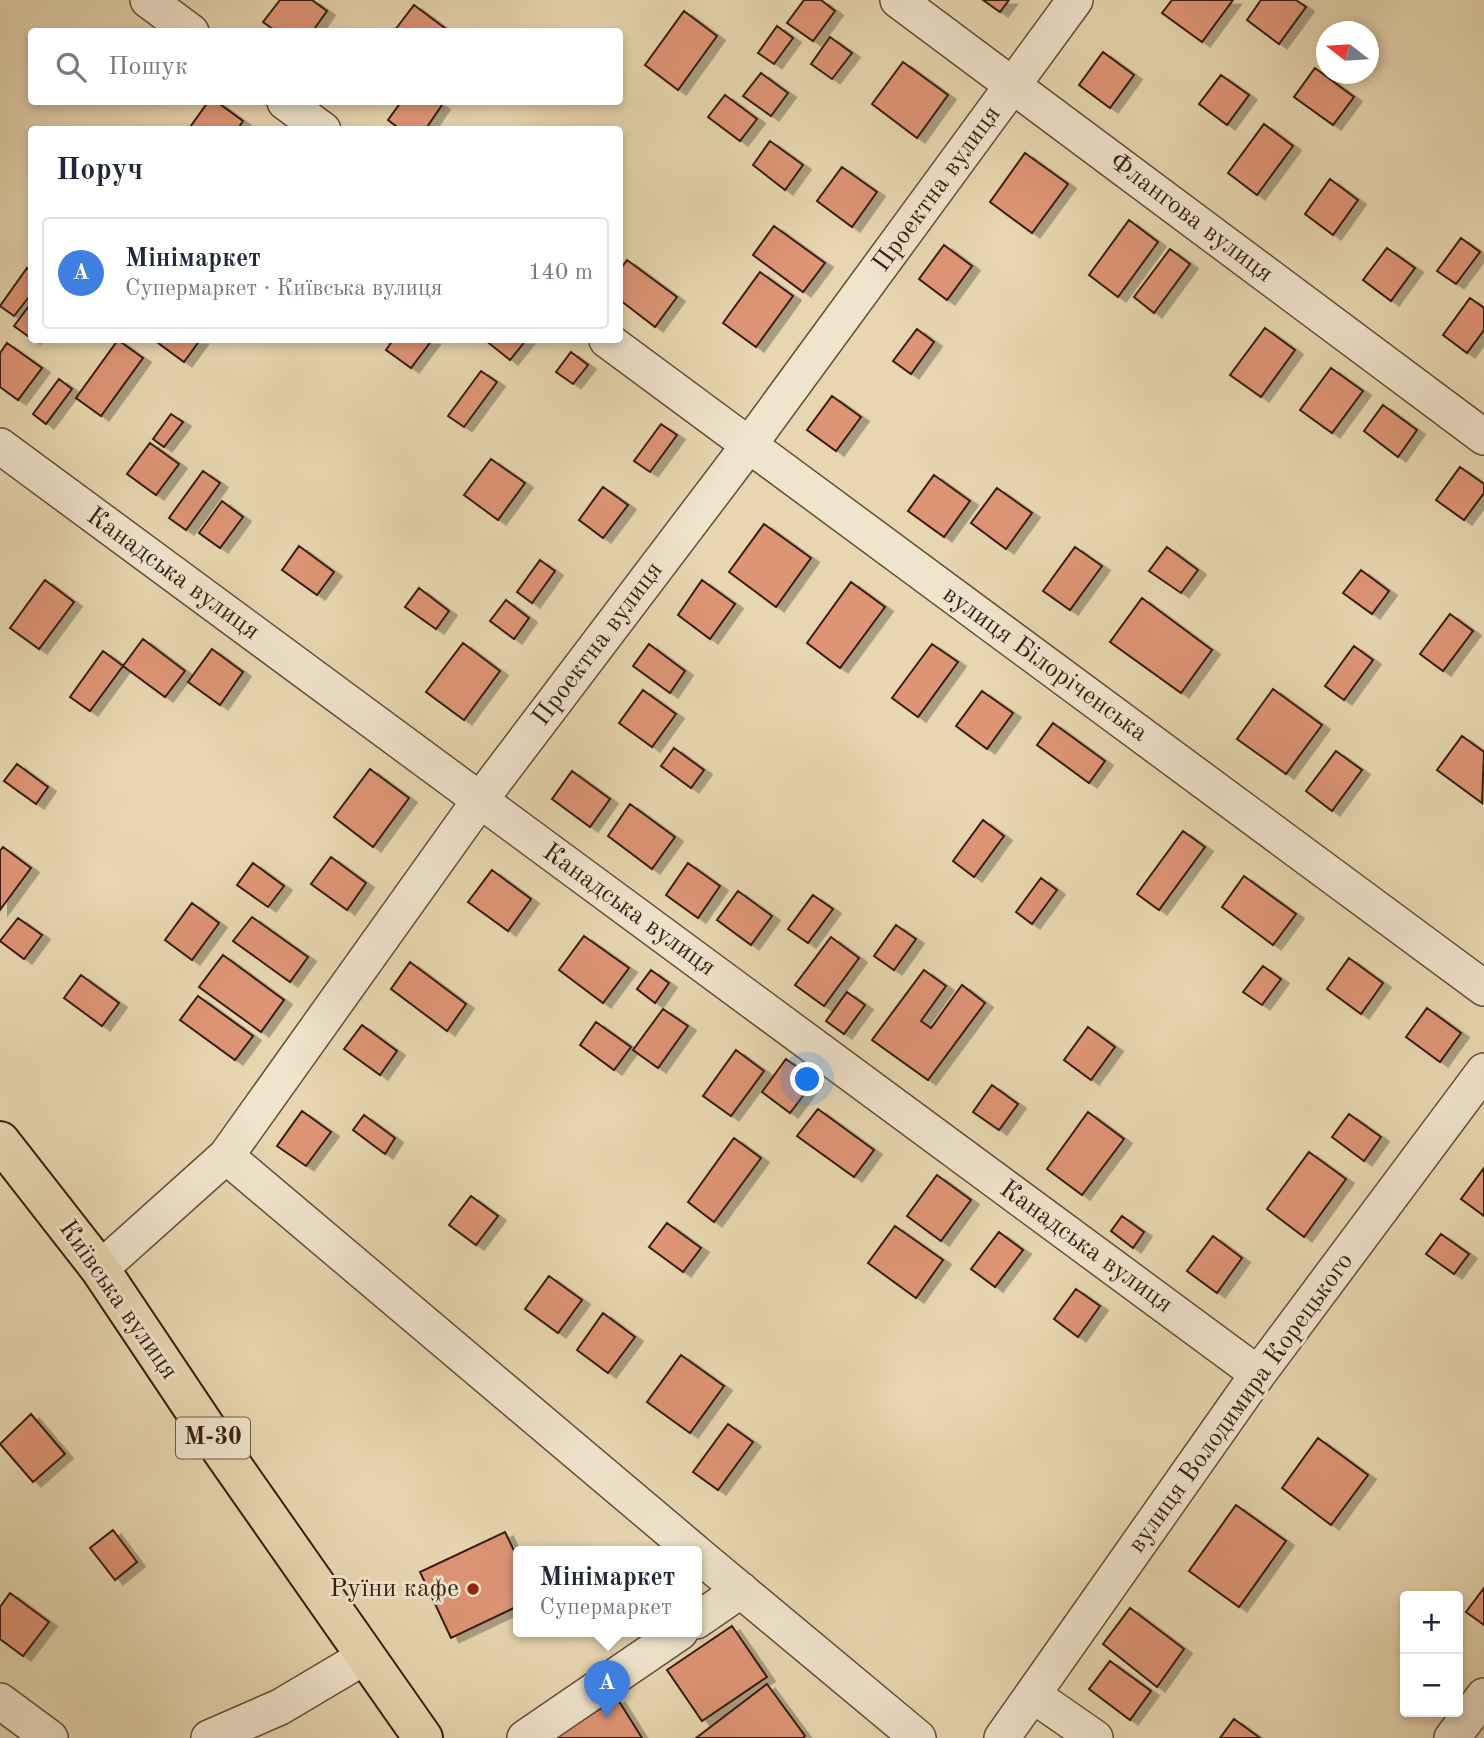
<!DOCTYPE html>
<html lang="uk">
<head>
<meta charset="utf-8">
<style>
	body { margin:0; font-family:"Old Standard TT",serif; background:#f2f2f3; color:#1f2937 }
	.controls { position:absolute; right:21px; bottom:21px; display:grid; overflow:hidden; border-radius:7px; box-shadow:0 4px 10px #0003 }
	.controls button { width:63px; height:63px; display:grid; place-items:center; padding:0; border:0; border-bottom:2px solid #e0e1e3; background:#fff; color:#1f2937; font:35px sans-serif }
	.compass { position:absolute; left:1316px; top:21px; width:63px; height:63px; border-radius:50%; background:#fff; box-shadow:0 4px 10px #0003; rotate:287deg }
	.you { position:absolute; left:808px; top:1080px; width:24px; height:24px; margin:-18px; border:5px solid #fff; border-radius:50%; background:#1a73e8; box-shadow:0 0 0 10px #1a73e833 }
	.badge { display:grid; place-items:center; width:46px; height:46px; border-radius:50%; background:#2563eb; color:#fff; font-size:23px; font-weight:700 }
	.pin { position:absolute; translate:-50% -58px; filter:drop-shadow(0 2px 4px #0008) }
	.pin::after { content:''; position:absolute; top:37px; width:24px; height:21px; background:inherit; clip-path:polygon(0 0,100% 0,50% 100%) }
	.popup { position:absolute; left:513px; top:1546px; width:189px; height:91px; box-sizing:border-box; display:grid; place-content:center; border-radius:7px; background:#fff; filter:drop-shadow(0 2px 5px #0005); font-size:23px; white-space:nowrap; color:#747a83 }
	.popup b { font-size:26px; color:#1f2937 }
	.popup::after { content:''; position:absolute; left:50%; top:100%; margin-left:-14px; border:14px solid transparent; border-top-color:#fff }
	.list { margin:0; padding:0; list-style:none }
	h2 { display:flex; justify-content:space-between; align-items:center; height:91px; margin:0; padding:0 28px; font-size:30px }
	h2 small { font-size:23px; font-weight:400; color:#747a83 }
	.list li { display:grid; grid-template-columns:46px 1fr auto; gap:21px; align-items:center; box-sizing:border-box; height:112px; margin:0 14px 14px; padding:0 14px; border:2px solid #e0e1e3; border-radius:7px }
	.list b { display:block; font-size:26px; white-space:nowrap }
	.list p { margin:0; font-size:23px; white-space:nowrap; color:#747a83 }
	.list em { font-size:23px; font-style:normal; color:#747a83 }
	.icon { flex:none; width:38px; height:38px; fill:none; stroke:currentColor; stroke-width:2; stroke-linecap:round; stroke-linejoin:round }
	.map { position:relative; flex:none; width:1484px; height:1738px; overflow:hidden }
	.search { position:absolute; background:#fff; box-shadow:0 4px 10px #0003; left:28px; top:28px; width:595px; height:77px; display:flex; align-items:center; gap:18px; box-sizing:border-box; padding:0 24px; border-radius:7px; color:#747a83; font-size:26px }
	.panel { position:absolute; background:#fff; box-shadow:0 4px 10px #0003; left:28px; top:126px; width:595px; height:217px; border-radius:7px }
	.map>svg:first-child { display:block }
	.building { fill:#de9576; stroke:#381f12; stroke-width:2; filter:url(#shadow) }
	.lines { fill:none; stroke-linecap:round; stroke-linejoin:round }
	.minor-casing { stroke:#644d3a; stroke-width:38 }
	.highway-casing { stroke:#381f12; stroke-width:42 }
	.minor { stroke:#efe4cc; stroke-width:35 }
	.highway { stroke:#e7d6b0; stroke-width:38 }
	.poi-dot { fill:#8f2418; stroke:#efe4cc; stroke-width:2.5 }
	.labels { text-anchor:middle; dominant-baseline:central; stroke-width:6; stroke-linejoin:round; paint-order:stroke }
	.shield { fill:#efe4cc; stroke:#6f5a4a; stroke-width:2 }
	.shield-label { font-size:24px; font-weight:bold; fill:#381f12 }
	.street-label { font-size:26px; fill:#381f12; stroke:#efe4cc }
	.poi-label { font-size:26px; fill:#381f12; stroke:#efe4cc; text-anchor:end }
</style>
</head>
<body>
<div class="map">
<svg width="1484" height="1738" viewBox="0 0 1484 1738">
	<defs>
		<filter id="shadow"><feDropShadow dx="8" dy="4.5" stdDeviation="0" flood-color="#0004"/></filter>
	</defs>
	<rect width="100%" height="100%" fill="#e7d6b0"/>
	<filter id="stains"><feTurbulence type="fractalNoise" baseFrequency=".00286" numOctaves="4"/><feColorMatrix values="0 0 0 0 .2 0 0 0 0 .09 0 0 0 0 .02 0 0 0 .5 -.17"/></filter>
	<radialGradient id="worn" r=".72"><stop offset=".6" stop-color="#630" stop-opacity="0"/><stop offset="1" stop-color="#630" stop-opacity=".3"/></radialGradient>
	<path class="building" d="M280,0H312L327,11L312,32H277L263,22Z
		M804,0H821L835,11L813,41L787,23Z
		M983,0H1009L1000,12Z
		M1172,0H1233L1202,42L1162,13Z
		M1261,0H1296L1306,7L1279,44L1247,20Z
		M414,5L446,29L444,32L395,30Z
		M684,11L717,36L678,90L645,65Z
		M777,26L793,38L774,64L758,53Z
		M830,37L852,53L832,79L811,64Z
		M1103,52L1134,75L1110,108L1079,85Z
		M903,62L948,95L917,138L872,104Z
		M1315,68L1354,97L1333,125L1294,97Z
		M761,73L788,93L771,116L743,96Z
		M1221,75L1249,95L1227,125L1199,104Z
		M725,95L757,119L740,141L708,117Z
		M208,102H217L243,121L237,130H188Z
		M401,102H437L442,105L425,130H401L388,120Z
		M1264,124L1293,146L1257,195L1228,173Z
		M770,141L803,165L785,190L753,165Z
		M1025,153L1068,184L1032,233L990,202Z
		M842,167L877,192L852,227L817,201Z
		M1330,179L1358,200L1333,235L1305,214Z
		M1129,220L1158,242L1118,297L1089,275Z
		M774,226L825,263L803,292L753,255Z
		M1461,238L1480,252L1456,284L1437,271Z
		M944,245L972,266L947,300L919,279Z
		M1387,248L1415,268L1391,301L1363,280Z
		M1170,249L1190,264L1154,313L1134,297Z
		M627,260L677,297L655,327L620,300V270Z
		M27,268L32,272V293L14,316L0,306Z
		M760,272L793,296L756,347L723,323Z
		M1470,298L1484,308V330L1467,353L1443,335Z
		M32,302V339L14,326Z
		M1265,328L1295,350L1261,397L1230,375Z
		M917,329L934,342L911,374L893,361Z
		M118,340L143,358L101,416L76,398Z
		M154,340H200L184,362Z
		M393,340H432L411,368L386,350Z
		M485,340H526L510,360Z
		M7,343L42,368L18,400L0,387V353Z
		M571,352L588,365L573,384L556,372Z
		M1331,368L1363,391L1332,433L1300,410Z
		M481,371L497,382L464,427L448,416Z
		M59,379L72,389L46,424L33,414Z
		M832,396L861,417L836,451L807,430Z
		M1383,405L1417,430L1398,457L1364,431Z
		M171,414L183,422L164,447L153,439Z
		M661,424L677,435L650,472L634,461Z
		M150,443L179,464L156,495L127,474Z
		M491,459L525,483L498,520L464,495Z
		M1460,467L1484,484V493L1464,520L1436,500Z
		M203,471L220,483L186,530L169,518Z
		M934,475L970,501L944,537L908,511Z
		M603,487L628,505L603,538L579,520Z
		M997,488L1032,513L1006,549L971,523Z
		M222,501L243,517L220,548L199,533Z
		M764,524L811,558L776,607L729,572Z
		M299,546L334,572L317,595L282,570Z
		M1075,547L1102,566L1070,610L1043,591Z
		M1167,547L1198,570L1181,593L1149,571Z
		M540,560L555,571L532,603L517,592Z
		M1361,570L1389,591L1372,614L1343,593Z
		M45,580L74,602L39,649L10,628Z
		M702,580L735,604L710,639L678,615Z
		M851,582L885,607L840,668L807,643Z
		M419,588L449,611L436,629L405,607Z
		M1142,598L1212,650L1181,693L1110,642Z
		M506,600L529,618L514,639L490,621Z
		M1450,614L1473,631L1443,671L1420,654Z
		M143,639L185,671L165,697L123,666Z
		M463,643L500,671L464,720L426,692Z
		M649,644L685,671L670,693L633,666Z
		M932,644L958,662L918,717L892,698Z
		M1354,646L1373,660L1344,700L1325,686Z
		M212,649L243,672L220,705L188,682Z
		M103,651L123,666L90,711L70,697Z
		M1273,689L1322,725L1286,774L1237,739Z
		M643,690L676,714L652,747L619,723Z
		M982,691L1013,713L987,749L956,726Z
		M1053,723L1105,761L1089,783L1037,745Z
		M1462,736L1484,752L1482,803L1437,770Z
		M674,748L704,770L691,788L661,766Z
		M1336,751L1362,770L1332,811L1306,791Z
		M17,764L48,787L36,804L4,781Z
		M370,769L409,798L373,847L334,817Z
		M572,771L610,799L590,827L552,799Z
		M630,804L675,837L652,869L608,836Z
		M983,820L1004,836L974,877L953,861Z
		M1183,831L1205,847L1159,910L1137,894Z
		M3,847L31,868L0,910V851Z
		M331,857L366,883L347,910L311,884Z
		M253,863L284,886L268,907L237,885Z
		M688,863L720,886L698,918L666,895Z
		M492,870L531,899L508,931L468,902Z
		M1244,876L1296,914L1273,945L1222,907Z
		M1041,878L1057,890L1032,924L1016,912Z
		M738,891L772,916L751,945L717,920Z
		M813,895L833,909L808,943L788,929Z
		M192,903L219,923L192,960L165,940Z
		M252,917L308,957L290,982L233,941Z
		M18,918L42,935L24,959L0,941Z
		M896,925L916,939L894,970L874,956Z
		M584,936L629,968L603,1003L559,970Z
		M831,937L859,958L824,1006L795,985Z
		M223,955L284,1000L261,1032L199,987Z
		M1349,958L1383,983L1361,1014L1327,989Z
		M410,962L466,1004L447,1031L391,989Z
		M1263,966L1281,979L1262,1005L1243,992Z
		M651,970L669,983L655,1003L637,989Z
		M924,970L946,986L921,1021L931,1028L962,985L985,1003L928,1080L872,1040Z
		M81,975L119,1003L102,1026L64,998Z
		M847,992L865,1005L844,1034L826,1021Z
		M198,996L253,1036L235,1060L180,1020Z
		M1427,1008L1461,1033L1440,1062L1406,1037Z
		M663,1009L688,1026L658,1068L633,1050Z
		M596,1022L631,1047L614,1070L580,1045Z
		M362,1025L397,1051L380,1075L344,1049Z
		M1088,1027L1115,1047L1091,1080L1064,1060Z
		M736,1050L764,1071L731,1116L703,1096Z
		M786,1059L815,1080L790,1113L762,1092Z
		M992,1085L1018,1104L999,1130L973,1112Z
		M818,1109L874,1150L854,1177L797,1136Z
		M302,1111L331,1132L306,1166L277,1146Z
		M1088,1112L1124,1139L1082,1195L1047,1169Z
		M1349,1114L1381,1137L1364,1161L1332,1137Z
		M364,1115L395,1138L385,1154L353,1130Z
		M734,1138L761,1158L714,1222L688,1202Z
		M1309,1152L1346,1179L1304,1237L1267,1209Z
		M1484,1168V1216L1461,1199Z
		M937,1175L971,1200L941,1241L907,1216Z
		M471,1196L498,1216L476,1245L449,1225Z
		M1122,1216L1144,1232L1133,1248L1111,1231Z
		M667,1223L701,1248L683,1272L649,1247Z
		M895,1226L943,1260L916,1298L868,1263Z
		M999,1232L1023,1250L995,1287L971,1269Z
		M1441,1234L1469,1254L1454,1274L1426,1254Z
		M1213,1236L1242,1258L1217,1293L1187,1271Z
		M549,1276L582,1300L558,1333L525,1309Z
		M1076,1289L1100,1306L1078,1337L1054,1319Z
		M603,1313L635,1337L608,1373L577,1350Z
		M681,1355L724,1386L690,1433L647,1402Z
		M31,1414L65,1454L33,1482L0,1444Z
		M728,1424L753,1442L718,1490L693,1472Z
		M1318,1438L1368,1475L1331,1525L1282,1488Z
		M1236,1505L1286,1541L1239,1607L1189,1571Z
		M113,1530L137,1562L115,1580L90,1548Z
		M505,1532L518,1559V1606L451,1638L420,1572Z
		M1484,1588V1625L1466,1612Z
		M10,1593L49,1622L23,1656L0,1639V1607Z
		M1130,1608L1184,1649L1157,1687L1103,1644Z
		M732,1626L767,1677L702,1721L667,1670Z
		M1110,1661L1151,1691L1130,1720L1089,1689Z
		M767,1684L805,1736L803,1738H696Z
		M617,1698L642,1738H554Z
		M1234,1719L1260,1738H1220Z"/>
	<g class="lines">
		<defs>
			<path id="minor" d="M148,0L191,32
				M898,0L1484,437
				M285,102L323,130
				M607,340L1484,988
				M0,446L1258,1374
				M226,1156L695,1552
				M100,1269L226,1156L480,800L749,445L1075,0
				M696,1553L918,1738
				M696,1621L741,1590
				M1033,1695L1095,1738
				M0,1701L50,1738
				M209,1738L280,1707L366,1656
				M525,1738L680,1632
				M1002,1738L1258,1374L1484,1071
				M1452,1738L1484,1696"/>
			<path id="highway" d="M0,1141L100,1269L213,1438L423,1738"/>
		</defs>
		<use href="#minor" class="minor-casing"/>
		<use href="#highway" class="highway-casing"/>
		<use href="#minor" class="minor"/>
		<use href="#highway" class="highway"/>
	</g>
	<circle class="poi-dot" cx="473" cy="1589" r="7"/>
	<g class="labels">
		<rect class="shield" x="176" y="1417.5" width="74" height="41" rx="5"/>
		<g class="shield-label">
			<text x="213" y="1438">М-30</text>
		</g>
		<g class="street-label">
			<text transform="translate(937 189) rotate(-54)">Проектна вулиця</text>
			<text transform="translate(1191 218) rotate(37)">Флангова вулиця</text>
			<text transform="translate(173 574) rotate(36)">Канадська вулиця</text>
			<text transform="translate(598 644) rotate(-53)">Проектна вулиця</text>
			<text transform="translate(1045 664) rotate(36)">вулиця Білоріченська</text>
			<text transform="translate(629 910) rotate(36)">Канадська вулиця</text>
			<text transform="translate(1086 1247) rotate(36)">Канадська вулиця</text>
			<text transform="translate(118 1300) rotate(55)">Київська вулиця</text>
			<text transform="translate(1241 1403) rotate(-54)">вулиця Володимира Корецького</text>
		</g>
		<g class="poi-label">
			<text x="459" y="1589">Руїни кафе</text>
		</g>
	</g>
	<rect width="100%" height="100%" filter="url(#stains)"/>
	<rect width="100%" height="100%" fill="url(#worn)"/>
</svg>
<div class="controls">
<button>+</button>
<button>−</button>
</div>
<svg class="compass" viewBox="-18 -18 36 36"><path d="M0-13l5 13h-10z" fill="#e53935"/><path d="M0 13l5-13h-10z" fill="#747a83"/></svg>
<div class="you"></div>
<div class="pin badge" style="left:607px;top:1718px;background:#3f7fe0">A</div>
<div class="popup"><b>Мінімаркет</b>Супермаркет</div>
<div class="search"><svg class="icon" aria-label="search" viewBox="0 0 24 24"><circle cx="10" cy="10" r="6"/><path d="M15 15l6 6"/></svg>Пошук</div>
<section class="panel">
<h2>Поруч<small></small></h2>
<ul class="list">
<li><span class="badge" style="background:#3f7fe0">A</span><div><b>Мінімаркет</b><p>Супермаркет · Київська вулиця</p></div><em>140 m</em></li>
</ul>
</section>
</div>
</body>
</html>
